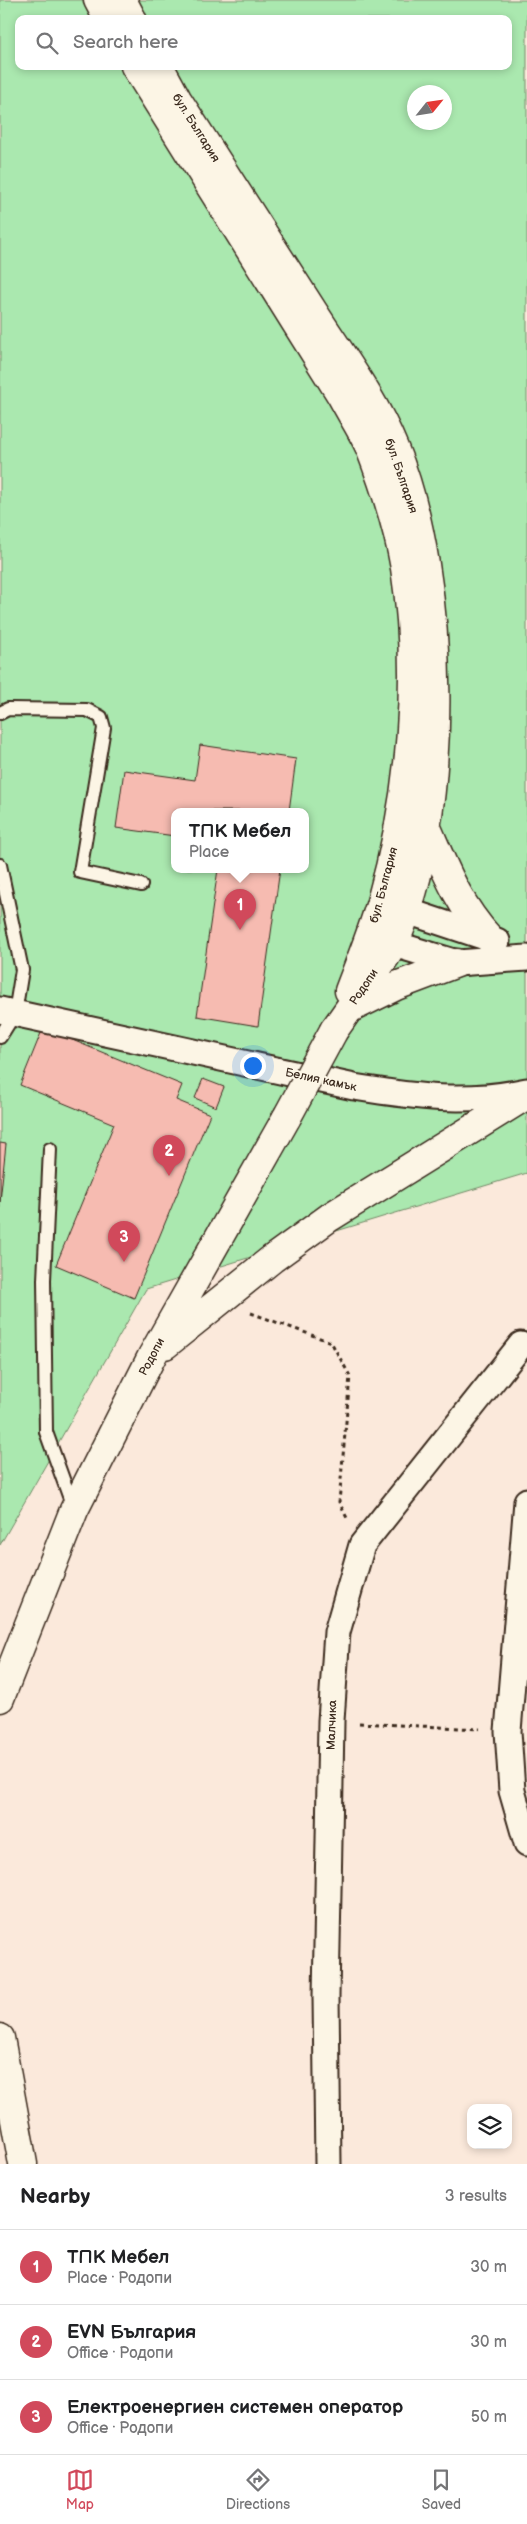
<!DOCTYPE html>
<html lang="en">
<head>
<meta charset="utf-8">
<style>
	body { margin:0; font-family:"Balsamiq Sans",sans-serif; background:#f6f6f6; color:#202124 }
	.controls { position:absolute; right:15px; bottom:15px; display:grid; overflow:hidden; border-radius:10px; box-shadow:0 2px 8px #0003 }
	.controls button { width:45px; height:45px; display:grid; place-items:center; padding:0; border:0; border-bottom:1px solid #e0e0e0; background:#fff; color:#202124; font:25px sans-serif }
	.compass { position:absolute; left:407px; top:85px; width:45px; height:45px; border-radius:50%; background:#fff; box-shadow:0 2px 8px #0003; rotate:60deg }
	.you { position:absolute; left:252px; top:1065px; width:18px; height:18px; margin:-12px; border:4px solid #fff; border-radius:50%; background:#1a73e8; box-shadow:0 0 0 8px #1a73e833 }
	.badge { display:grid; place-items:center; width:32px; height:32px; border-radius:50%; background:#d1495b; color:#fff; font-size:16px; font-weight:700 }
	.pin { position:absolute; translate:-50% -41px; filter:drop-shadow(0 1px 2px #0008) }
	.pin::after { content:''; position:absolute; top:26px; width:18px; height:15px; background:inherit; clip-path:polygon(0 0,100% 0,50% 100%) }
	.popup { position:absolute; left:171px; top:808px; width:138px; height:65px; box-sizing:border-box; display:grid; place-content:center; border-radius:10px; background:#fff; filter:drop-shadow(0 1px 4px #0005); font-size:16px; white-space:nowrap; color:#757577 }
	.popup b { font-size:19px; color:#202124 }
	.popup::after { content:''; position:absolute; left:50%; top:100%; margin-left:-10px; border:10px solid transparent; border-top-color:#fff }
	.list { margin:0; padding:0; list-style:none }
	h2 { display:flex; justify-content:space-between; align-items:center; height:65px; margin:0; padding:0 20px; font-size:21px }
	h2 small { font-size:16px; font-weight:400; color:#757577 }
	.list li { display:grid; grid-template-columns:32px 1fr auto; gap:15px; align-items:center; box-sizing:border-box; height:75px; padding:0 20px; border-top:1px solid #e0e0e0 }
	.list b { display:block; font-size:19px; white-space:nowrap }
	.list p { margin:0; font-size:16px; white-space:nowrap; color:#757577 }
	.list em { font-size:16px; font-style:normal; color:#757577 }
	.icon { flex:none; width:28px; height:28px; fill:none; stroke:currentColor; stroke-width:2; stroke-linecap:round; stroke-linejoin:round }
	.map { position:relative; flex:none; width:527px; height:2164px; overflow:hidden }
	.search { position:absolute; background:#fff; box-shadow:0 2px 8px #0003; left:15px; right:15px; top:15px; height:55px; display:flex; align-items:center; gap:12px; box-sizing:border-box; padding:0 18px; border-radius:10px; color:#757577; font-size:19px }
	.sheet { height:290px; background:#fff }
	nav { display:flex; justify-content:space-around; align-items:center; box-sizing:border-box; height:70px; border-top:1px solid #e0e0e0; background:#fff; font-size:14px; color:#757577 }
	nav a { display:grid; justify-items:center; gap:2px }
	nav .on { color:#d1495b }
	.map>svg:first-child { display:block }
	.green { fill:#aae8af; stroke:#728966; fill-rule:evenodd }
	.building { fill:#f6bbb1; stroke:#3b2a1e }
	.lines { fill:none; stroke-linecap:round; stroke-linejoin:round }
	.lane-casing { stroke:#3b2a1e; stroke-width:16 }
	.street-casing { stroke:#3b2a1e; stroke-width:29 }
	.secondary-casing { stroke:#3b2a1e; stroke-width:31 }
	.path { stroke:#3b2a1e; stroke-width:3; stroke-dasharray:4 4; stroke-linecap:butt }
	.lane { stroke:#fcf5e5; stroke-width:12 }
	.street { stroke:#fcf5e5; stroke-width:25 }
	.secondary { stroke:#fcf5e5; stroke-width:28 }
	.secondary-bridge-casing { stroke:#3b2a1e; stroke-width:31; stroke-linecap:butt }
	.secondary-bridge { stroke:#fcf5e5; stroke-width:28 }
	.labels { text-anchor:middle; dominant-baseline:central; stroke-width:4; stroke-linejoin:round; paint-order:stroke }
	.street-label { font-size:12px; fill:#3b2a1e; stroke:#fcf5e5 }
</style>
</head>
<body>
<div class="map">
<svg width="527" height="2164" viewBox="0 0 527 2164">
	<rect width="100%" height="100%" fill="#fbe9db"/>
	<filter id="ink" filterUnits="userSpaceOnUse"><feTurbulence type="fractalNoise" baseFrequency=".02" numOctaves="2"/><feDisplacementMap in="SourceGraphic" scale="10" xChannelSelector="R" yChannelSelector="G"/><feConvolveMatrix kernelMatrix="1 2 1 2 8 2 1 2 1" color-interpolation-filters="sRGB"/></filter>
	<g filter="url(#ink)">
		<path class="green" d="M0,0H527V1173L146,1289L0,1545ZM19,19H508V66H19ZM414,92H444V122H414ZM175,811H305V869H175Z"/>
		<path class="building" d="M200,745L296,759L289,811H175V836L116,828L124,770L195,780Z
			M218,869H280L258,1026L197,1016Z
			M43,1028L182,1085L176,1100L210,1114L134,1298L56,1265L114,1124L20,1085Z
			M203,1079L224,1087L216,1107L195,1098Z
			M0,1143L6,1144L0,1202Z"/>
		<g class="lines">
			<defs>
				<path id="lane" d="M0,713L8,709L87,710L101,717L104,728L80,872L141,885
					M0,865L22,970L15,1013L0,1037
					M50,1149L44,1280L46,1432L73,1507"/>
				<path id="street" d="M386,904L497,941
					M374,938L457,963L527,958
					M0,1010L354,1087C416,1097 464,1104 527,1091
					M527,1501L508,1731L512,1791L527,1843
					M328,2164L326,1996L329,1840L331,1721L337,1632L362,1545L521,1345"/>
				<path id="secondary" d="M98,0L108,19
					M122,0L132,19
					M135,66L341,395C350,412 362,430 370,448C385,487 398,527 405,568C422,677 411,796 381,902C372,932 360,962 349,991
					M159,66L177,99C222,170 268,240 313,311C341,355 374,399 394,448C447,574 451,816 395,941C390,952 382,961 375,971C361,991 348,1011 334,1030
					M427,828C445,869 458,904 489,938
					M351,1008L396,986L457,963
					M165,1345L272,1259L330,1217L527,1095
					M0,1698L74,1510L152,1356L287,1117
					M0,2038L23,2164"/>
			</defs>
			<use href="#lane" class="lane-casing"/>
			<use href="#street" class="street-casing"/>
			<use href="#secondary" class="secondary-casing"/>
			<path class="path" d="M251,1313L331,1342L350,1376L339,1502L347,1518
				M359,1723L480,1729"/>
			<use href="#lane" class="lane"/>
			<use href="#street" class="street"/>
			<use href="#secondary" class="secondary"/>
			<defs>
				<path id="secondary-bridge" d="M287,1117L334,1030"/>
			</defs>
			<use href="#secondary-bridge" class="secondary-bridge-casing"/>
			<use href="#secondary-bridge" class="secondary-bridge"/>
		</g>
	</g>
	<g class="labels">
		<g class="street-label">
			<text transform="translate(196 128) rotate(58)">бул. България</text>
			<text transform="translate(401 476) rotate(71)">бул. България</text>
			<text transform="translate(384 885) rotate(-75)">бул. България</text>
			<text transform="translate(364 987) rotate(-56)">Родопи</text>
			<text transform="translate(321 1080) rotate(12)">Белия камък</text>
			<text transform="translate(152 1357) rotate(-62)">Родопи</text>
			<text transform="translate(332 1725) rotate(-88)">Малчика</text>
		</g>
	</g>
</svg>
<div class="controls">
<button><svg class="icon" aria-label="layers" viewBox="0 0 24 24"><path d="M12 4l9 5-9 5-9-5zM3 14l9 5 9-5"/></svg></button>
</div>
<svg class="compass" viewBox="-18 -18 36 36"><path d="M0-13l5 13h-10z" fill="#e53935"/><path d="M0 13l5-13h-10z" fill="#757577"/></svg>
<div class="you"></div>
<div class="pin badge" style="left:240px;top:930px">1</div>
<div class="popup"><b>ТПК Мебел</b>Place</div>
<div class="pin badge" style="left:169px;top:1176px">2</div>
<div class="pin badge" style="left:124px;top:1262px">3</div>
<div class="search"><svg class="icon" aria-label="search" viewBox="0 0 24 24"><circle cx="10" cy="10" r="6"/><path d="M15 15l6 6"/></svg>Search here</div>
</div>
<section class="sheet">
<h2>Nearby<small>3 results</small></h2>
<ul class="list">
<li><span class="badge">1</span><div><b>ТПК Мебел</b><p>Place · Родопи</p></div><em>30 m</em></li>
<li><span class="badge">2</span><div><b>EVN България</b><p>Office · Родопи</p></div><em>30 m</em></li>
<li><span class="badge">3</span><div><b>Електроенергиен системен оператор</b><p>Office · Родопи</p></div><em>50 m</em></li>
</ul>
</section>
<nav>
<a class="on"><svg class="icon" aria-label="map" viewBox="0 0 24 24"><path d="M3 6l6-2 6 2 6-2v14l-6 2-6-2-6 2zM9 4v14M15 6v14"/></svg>Map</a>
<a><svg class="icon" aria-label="directions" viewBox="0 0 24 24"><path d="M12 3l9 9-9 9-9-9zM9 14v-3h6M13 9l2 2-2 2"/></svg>Directions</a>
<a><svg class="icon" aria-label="saved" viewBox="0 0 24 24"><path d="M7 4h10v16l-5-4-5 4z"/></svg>Saved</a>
</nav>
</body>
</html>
